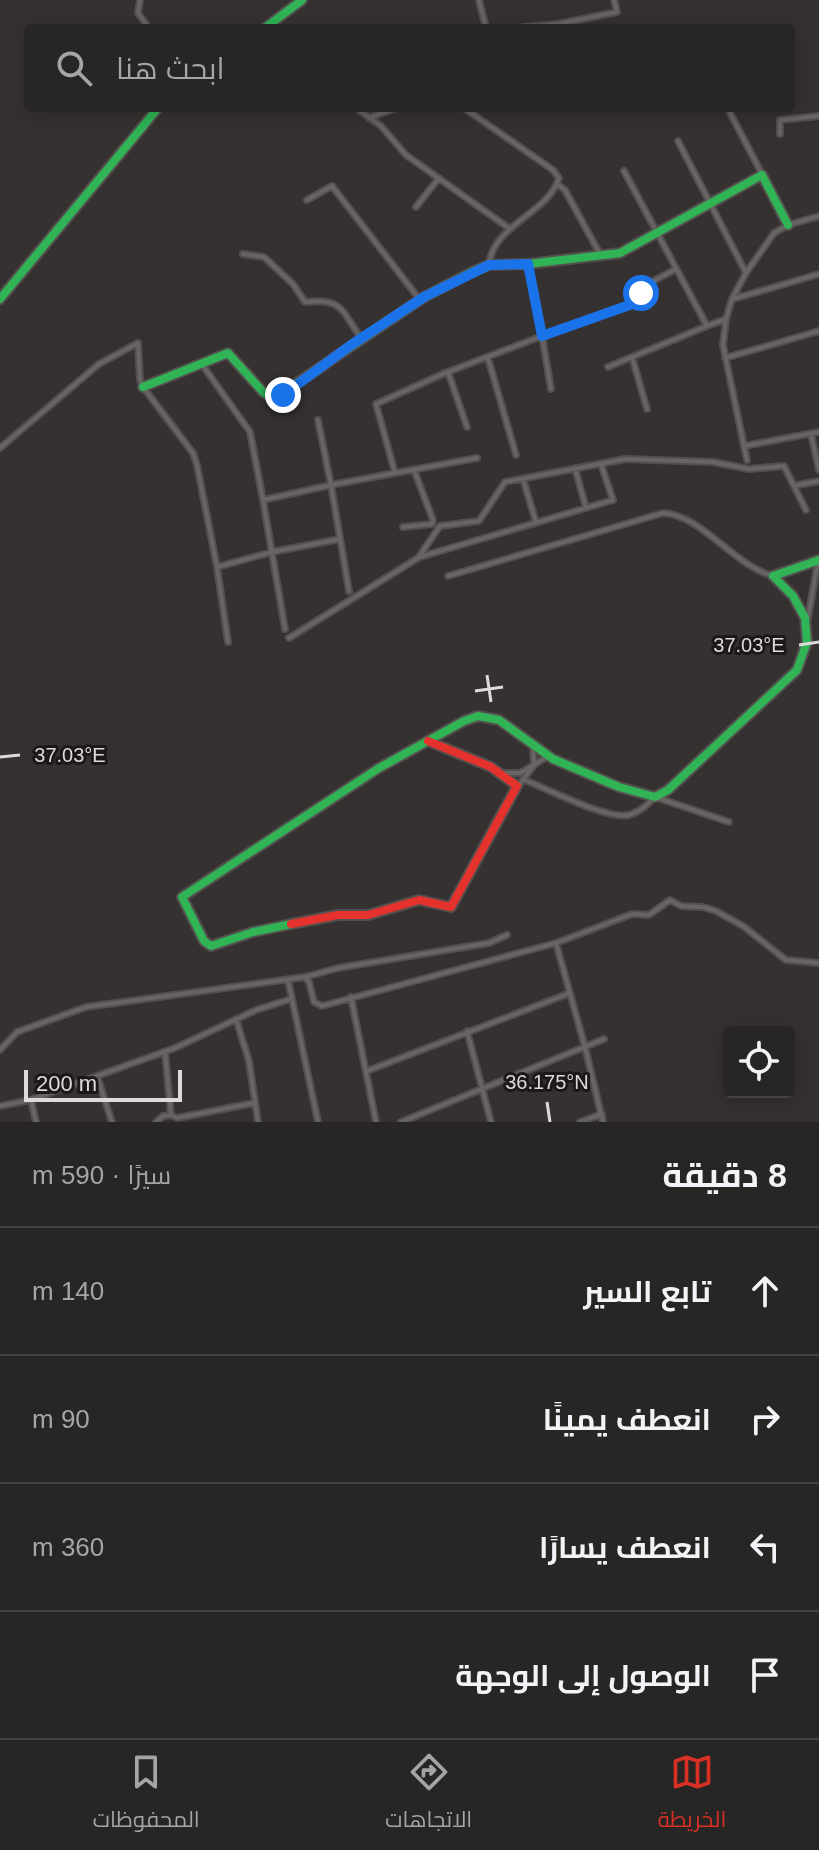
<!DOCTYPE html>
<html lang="ar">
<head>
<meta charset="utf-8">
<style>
	body { margin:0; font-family:Arial,Cairo,sans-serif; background:#343132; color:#f1f3f6; direction:rtl }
	.controls { position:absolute; right:24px; bottom:24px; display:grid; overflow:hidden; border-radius:8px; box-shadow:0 4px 20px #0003 }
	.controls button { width:72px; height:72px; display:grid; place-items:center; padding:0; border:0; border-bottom:2px solid #444242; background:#282525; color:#f1f3f6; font:40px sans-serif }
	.scale { position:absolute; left:24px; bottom:20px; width:158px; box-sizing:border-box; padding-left:8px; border:4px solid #dfd9d9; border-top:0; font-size:22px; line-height:28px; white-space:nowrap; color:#dfd9d9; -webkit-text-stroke:6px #1d1818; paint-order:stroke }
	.stop { position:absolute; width:24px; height:24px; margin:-18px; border:6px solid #1a73e8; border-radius:50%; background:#fff }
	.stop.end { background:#1a73e8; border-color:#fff; box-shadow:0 2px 8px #0008 }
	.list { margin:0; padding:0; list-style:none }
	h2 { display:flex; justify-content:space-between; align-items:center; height:104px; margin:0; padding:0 32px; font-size:34px }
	h2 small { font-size:26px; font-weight:400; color:#a5a5a7 }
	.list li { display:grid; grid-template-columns:52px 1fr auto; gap:24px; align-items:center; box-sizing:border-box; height:128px; padding:0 32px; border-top:2px solid #444242 }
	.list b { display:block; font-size:30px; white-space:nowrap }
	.list em { font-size:26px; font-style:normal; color:#a5a5a7 }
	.icon { flex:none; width:44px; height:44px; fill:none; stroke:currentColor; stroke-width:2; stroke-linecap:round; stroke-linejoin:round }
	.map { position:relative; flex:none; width:819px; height:1122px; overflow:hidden; direction:ltr }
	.search { position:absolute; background:#282525; box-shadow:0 4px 20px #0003; left:24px; right:24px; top:24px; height:88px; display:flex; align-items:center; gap:20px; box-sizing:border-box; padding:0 28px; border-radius:8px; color:#a5a5a7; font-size:30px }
	.sheet { height:616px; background:#282525 }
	nav { display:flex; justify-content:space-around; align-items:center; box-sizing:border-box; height:112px; border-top:2px solid #444242; background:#282525; font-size:22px; color:#a5a5a7 }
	nav a { display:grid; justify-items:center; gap:4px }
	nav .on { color:#d93025 }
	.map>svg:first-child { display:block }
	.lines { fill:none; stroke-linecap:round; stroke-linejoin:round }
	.street-casing { stroke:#544f4f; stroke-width:8 }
	.fast-casing { stroke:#544f4f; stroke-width:12 }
	.jam-casing { stroke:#544f4f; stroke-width:12 }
	.street { stroke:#676464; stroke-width:4 }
	.fast { stroke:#30b455; stroke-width:8 }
	.jam { stroke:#e5322d; stroke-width:8 }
	.route { stroke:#1a73e8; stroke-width:10 }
	.ticks { fill:none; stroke:#dfd9d9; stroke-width:3 }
	.ticks-label { font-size:20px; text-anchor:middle; fill:#dfd9d9; stroke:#1d1818; stroke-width:6; stroke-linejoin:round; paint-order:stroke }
</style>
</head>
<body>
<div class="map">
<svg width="819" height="1122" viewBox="0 0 819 1122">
	<rect width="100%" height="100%" fill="#363131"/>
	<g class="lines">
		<defs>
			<path id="street" d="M140,0L138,13L149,28
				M479,0L486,28
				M516,28L558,24L617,12L614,0
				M356,108L381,126L406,155L510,229
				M464,108L553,170L559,178C548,214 493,224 489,265
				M728,109L762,174
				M369,118L396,108
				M780,134V120L819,116
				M678,141L746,273
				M557,184L565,190L601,256
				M307,200L332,186L420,300
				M416,207L439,178
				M819,216L788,225L774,233L746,273L732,299L726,319L723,345L744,446L819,432
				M243,254L264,257L293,284L305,302C343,298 341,310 361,338
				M528,264L542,336L638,302L644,286L676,269
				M733,299L819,274
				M707,326L726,319
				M632,357L647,409
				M488,358L516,455
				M725,358L819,331
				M201,363L250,432L263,500L331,485L349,591
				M608,367L707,326L624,171
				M448,372L467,427
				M318,420L331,485L395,473L376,404L445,373L542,336L551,389
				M811,434L819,470
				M744,446L747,460
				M0,448L99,364L138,343L140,380L143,387L193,453L197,465L217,567
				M575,468L586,508
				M395,473L477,458
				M523,479L536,522
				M798,485L819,481
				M263,500L285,629
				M403,527L432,524L433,520L414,470
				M420,557L613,500L601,464
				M448,576L663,513C702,515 734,566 773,576
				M808,618L818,561
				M289,638L418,558L440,526L479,521L505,482L625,459L713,462L749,469L784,466L806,510
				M228,642L217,567L272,552L340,539
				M503,773H520L534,765L533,745
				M525,780C547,789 608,820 629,815C640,812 648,804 655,797L729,822
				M517,788L534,765L548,756
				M556,943L585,1047L603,1122
				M305,977L309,982L314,1002L322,1006L556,943L632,914L649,915L670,900L681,906L703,907L716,911L743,926L786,960L819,963
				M288,980L318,1122
				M351,997L376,1122
				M236,1019L249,1061L258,1122
				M467,1031L491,1122
				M0,1050L17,1032L86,1007L305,977L338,968L489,943L507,935
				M165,1052L171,1115L177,1118L254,1103
				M367,1071L570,993
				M97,1076L112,1122
				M31,1100L36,1122
				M0,1106L30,1100L175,1048L256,1010L291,999
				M156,1122L163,1116L171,1115
				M401,1122L604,1039
				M580,1122L602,1114"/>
			<path id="fast" d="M265,28L302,0
				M0,299L158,108
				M143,387L228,353L264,393L275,398L424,297L474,271L489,265L528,264L620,253L762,175L788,225
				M291,924L253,932L211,946L204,941L182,897L379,768L464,721L478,716L499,720L553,759L619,787L655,797L668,790L797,670L807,642L805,618L793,596L773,576L819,560"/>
			<path id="jam" d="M291,924L338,915H368L419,900L451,907L517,786L491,767L428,741"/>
		</defs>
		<use href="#street" class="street-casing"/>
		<use href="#fast" class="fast-casing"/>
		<use href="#jam" class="jam-casing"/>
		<use href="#street" class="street"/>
		<use href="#fast" class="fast"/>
		<use href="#jam" class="jam"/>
	</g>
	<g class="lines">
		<path class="route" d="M283,395L351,345L424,297L489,265L528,264L542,336L638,302L641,293"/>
	</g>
	<path class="ticks" d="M799,645L819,642M487,675L491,702M475,691L503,687M0,757L20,755M547,1102L550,1122"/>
	<g class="ticks-label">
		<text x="749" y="652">37.03°E</text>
		<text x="70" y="762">37.03°E</text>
		<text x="547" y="1089">36.175°N</text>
	</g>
</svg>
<div class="controls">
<button><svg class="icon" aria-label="locate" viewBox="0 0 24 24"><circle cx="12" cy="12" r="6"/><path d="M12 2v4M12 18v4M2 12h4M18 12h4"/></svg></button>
</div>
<div class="scale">200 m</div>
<div class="stop" style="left:641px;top:293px"></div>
<div class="stop end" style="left:283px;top:395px"></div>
<div class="search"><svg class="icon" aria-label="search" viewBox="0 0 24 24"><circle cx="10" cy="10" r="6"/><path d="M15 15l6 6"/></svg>ابحث هنا</div>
</div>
<section class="sheet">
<h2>8 دقيقة<small>سيرًا · 590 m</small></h2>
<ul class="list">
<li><svg class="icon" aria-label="ahead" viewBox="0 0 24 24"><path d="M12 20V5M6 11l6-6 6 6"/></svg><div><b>تابع السير</b></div><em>140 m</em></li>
<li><svg class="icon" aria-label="right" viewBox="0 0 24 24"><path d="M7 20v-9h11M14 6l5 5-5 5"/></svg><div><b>انعطف يمينًا</b></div><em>90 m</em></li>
<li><svg class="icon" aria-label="left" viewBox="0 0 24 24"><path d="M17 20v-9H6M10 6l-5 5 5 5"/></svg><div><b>انعطف يسارًا</b></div><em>360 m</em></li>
<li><svg class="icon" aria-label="arrive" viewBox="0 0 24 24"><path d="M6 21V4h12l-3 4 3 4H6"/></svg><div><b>الوصول إلى الوجهة</b></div></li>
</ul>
</section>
<nav>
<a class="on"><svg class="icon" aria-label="map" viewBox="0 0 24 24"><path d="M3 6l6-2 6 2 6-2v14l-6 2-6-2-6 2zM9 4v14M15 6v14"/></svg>الخريطة</a>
<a><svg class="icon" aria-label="directions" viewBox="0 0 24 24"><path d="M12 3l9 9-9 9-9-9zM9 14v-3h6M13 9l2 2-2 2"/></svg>الاتجاهات</a>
<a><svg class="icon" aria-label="saved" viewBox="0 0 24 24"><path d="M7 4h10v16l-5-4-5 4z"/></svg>المحفوظات</a>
</nav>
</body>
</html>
